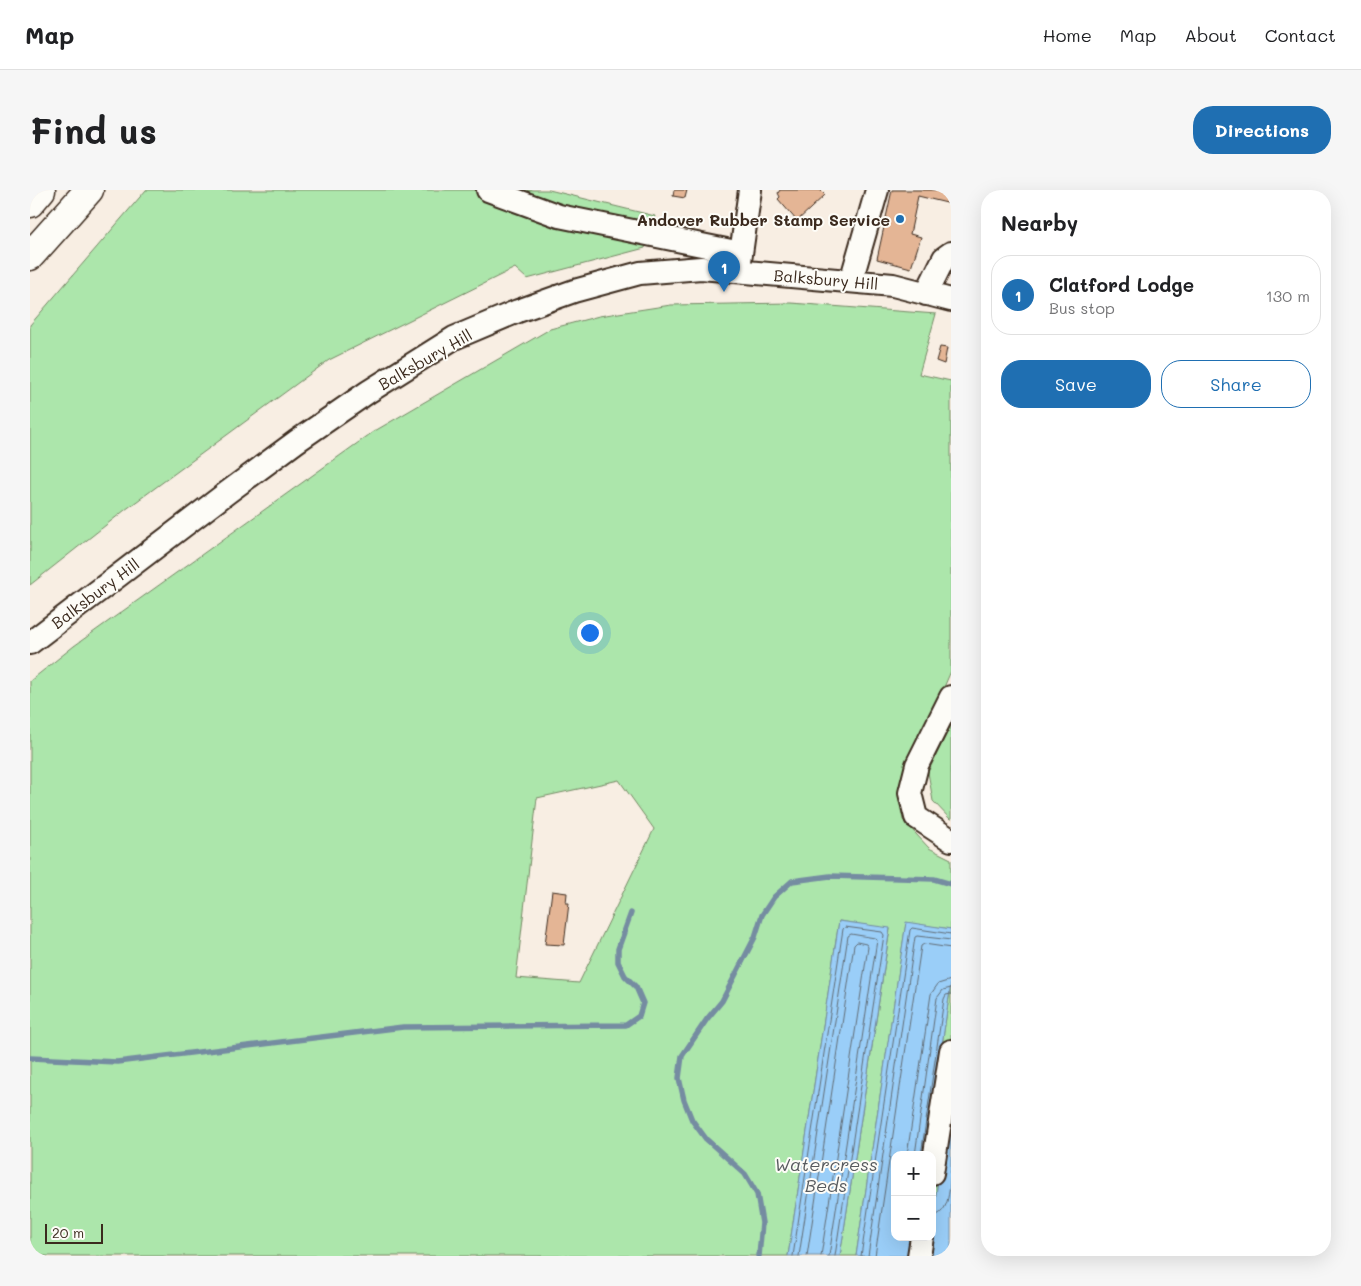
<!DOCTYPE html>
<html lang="en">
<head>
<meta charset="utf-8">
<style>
	body { margin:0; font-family:Mali,sans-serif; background:#f6f6f6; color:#202124 }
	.controls { position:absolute; right:15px; bottom:15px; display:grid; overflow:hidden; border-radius:10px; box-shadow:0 5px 20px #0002 }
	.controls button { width:45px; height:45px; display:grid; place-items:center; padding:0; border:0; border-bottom:1px solid #e0e0e0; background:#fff; color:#202124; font:25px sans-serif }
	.scale { position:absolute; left:15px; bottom:12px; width:58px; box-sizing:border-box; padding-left:5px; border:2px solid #3b2a1e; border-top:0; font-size:14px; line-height:18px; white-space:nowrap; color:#3b2a1e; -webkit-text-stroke:4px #fdfcf7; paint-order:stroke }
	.you { position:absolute; left:559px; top:442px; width:18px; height:18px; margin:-12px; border:4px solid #fff; border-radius:50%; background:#1a73e8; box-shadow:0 0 0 8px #1a73e833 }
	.badge { display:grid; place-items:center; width:32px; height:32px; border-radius:50%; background:#1f6fb2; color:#fff; font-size:16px; font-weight:700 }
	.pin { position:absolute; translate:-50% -41px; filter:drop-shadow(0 1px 2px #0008) }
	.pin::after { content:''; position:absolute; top:26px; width:18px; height:15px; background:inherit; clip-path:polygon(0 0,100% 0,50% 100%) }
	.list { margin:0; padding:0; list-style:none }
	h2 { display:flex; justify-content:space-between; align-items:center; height:65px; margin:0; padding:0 20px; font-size:21px }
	h2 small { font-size:16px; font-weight:400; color:#757577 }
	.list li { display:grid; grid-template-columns:32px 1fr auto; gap:15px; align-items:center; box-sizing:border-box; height:80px; margin:0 10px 10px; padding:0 10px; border:1px solid #e0e0e0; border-radius:20px }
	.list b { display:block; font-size:19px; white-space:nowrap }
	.list p { margin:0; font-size:16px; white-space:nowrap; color:#757577 }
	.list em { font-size:16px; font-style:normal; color:#757577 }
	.actions { display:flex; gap:10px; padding:15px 20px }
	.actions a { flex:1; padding:11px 0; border:1px solid #1f6fb2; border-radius:20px; text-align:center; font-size:18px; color:#1f6fb2 }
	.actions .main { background:#1f6fb2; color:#fff }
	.map { position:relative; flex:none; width:921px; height:1066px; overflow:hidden; border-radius:20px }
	header { display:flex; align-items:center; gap:30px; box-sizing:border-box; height:70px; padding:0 25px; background:#fff; border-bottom:1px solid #e0e0e0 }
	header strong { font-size:24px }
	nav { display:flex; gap:28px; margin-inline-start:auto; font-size:18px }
	.intro { display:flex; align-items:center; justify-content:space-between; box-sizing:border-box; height:120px; padding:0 30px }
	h1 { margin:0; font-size:35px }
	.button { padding:12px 22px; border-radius:20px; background:#1f6fb2; color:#fff; font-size:18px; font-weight:700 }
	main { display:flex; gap:30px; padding:0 30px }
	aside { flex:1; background:#fff; border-radius:20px; box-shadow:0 5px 20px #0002 }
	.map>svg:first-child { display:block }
	.green { fill:#ace6ab; stroke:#748864; fill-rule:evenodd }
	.water { fill:#9acef8; stroke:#748ca1 }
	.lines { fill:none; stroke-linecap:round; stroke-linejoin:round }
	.shore { stroke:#616c75; stroke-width:1 }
	.stream { stroke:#748ca1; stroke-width:5.5 }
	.building { fill:#e4b595; stroke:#3b2a1e }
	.minor-casing { stroke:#3b2a1e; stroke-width:26 }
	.highway-casing { stroke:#3b2a1e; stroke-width:31 }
	.minor { stroke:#fdfcf7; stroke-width:22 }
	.highway { stroke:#fdfcf7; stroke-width:28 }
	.poi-dot { fill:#1f6fb2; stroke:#fdfcf7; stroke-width:2 }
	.labels { text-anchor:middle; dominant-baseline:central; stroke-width:4; stroke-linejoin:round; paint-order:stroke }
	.poi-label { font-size:16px; font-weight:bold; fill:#3b2a1e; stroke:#fdfcf7; text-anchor:end }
	.street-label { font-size:16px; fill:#3b2a1e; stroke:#fdfcf7 }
	.water-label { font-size:18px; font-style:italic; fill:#585b5f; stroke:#fdfcf7 }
</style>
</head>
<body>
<header>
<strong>Map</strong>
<nav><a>Home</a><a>Map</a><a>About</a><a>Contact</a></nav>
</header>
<div class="intro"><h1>Find us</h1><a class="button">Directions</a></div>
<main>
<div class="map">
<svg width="921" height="1066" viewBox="0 0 921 1066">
	<rect width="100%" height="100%" fill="#f8eee3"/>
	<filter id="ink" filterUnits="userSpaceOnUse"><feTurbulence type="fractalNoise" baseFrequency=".02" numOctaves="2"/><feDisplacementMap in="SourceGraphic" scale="10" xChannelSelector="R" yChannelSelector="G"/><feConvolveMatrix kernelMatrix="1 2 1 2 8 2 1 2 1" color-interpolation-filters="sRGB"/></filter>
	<g filter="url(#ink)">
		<path class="green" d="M116,0H519L625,26L615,58L497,89L485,78L299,170L95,320L0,395V135Z
			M761,113L906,124L889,184L921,191V481L868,604L873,630L899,658L921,669V739L876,733L826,1066H810L860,739L809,731L758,1066H0V491L44,456L343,242L520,139L569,126L641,115ZM589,590L624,639L549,793L486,788L507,608Z
			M921,535V630L903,611L898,582Z
			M921,793V904L902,1031V965H896Z"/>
		<path class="water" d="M809,731L860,738L810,1066H758Z
			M876,732L921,739V793L896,965H865V1047H883L881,1066H826Z
			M921,904V1066H897L902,1047V1031Z"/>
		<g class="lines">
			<path class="shore" d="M877,965L901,804L908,794L921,790
				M885,965L907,808L913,800L921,798
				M891,965L914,809L916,805L921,804
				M902,1026C921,1025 919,995 921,981
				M763,1066L813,739L815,737L852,742L854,745L805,1066
				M769,1066L818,746L821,744L845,748L847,750L799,1066
				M777,1066L824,755L827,752L836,754L838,757L791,1066
				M831,1066L880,740L882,738L921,744
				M838,1066L885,747L887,746L921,750
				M845,1066L891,756L894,754L921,758"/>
			<path class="stream" d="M0,868L87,872L373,837L596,835L609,826L613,813L606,797L595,786L588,772V759L601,723
				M729,1066L732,1033L727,1004L715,984L676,949L662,930L654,910L649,888L652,866L677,829L692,811L725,747L732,725L744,707L762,691L800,686L904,689L921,694"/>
		</g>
		<path class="building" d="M644,0H657L655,8L643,6Z
			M750,0H790L795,5L767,31L748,9L750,7L748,3Z
			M862,0H921V14L888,6L880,44L891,47L881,78L847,69Z
			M910,157L917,158L914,174L906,171Z
			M522,701L537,703L536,713H539L534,755L515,754Z"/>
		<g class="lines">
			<defs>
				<path id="minor" d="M458,0L529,26L711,63
					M709,78L720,0
					M821,91L847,0
					M896,104L914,68L921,63
					M0,453L198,302L267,251L338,202L424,148L488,121L544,101L610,83L671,78L863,95L921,110
					M921,507L887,575L880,603L886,627L921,650
					M902,983L921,861
					M889,1066L892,1047"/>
				<path id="highway" d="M0,13L11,0
					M0,66L59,0"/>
			</defs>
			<use href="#minor" class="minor-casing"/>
			<use href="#highway" class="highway-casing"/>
			<use href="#minor" class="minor"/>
			<use href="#highway" class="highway"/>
		</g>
	</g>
	<circle class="poi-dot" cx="870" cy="29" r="5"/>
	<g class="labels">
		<g class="poi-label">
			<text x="860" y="29">Andover Rubber Stamp Service</text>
		</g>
		<g class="street-label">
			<text transform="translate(796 89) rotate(5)">Balksbury Hill</text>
			<text transform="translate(395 169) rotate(-30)">Balksbury Hill</text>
			<text transform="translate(65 403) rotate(-37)">Balksbury Hill</text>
		</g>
		<g class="water-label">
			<text x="796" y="974">Watercress<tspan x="796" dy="21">Beds</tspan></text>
		</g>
	</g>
</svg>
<div class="controls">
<button>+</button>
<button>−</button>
</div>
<div class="scale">20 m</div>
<div class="you"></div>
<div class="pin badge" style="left:694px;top:102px">1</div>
</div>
<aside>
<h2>Nearby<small></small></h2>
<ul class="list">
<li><span class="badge">1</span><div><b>Clatford Lodge</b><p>Bus stop</p></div><em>130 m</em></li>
</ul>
<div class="actions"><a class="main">Save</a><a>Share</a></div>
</aside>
</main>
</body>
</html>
